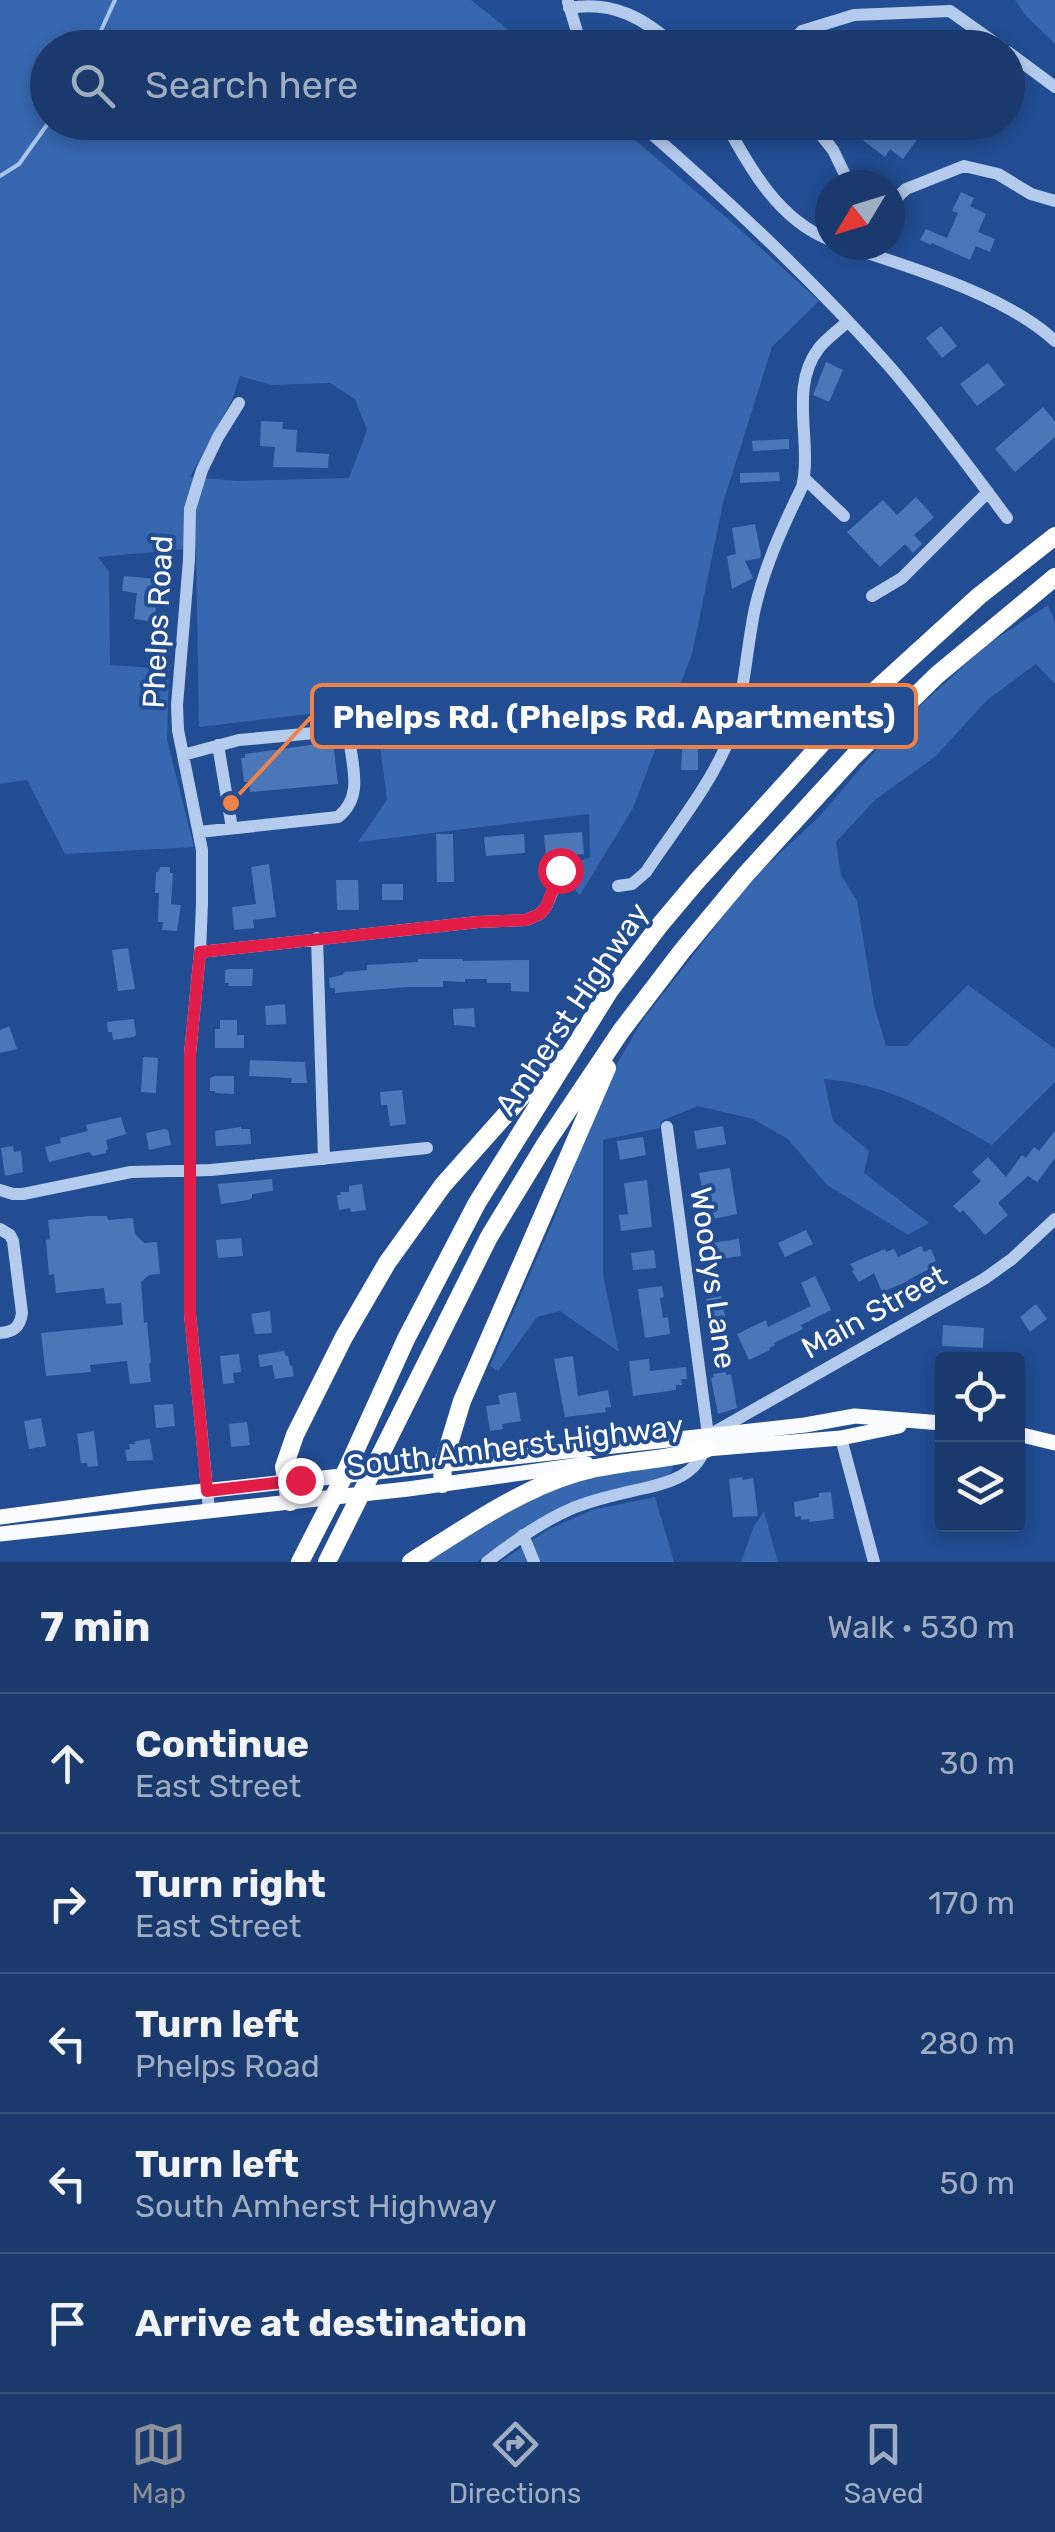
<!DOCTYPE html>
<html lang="en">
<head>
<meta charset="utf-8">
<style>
	body { margin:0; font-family:Rubik,sans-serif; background:#274576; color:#f1f3f6 }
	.controls { position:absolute; right:30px; bottom:30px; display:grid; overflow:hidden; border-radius:10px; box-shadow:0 5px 15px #0003 }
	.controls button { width:90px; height:90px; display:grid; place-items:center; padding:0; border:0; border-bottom:2px solid #385481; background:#1a3a6e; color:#f1f3f6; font:50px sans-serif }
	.compass { position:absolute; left:815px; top:170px; width:90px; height:90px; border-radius:50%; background:#1a3a6e; box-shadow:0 5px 15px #0003; rotate:232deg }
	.stop { position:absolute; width:30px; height:30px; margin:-22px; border:8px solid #e11d48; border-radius:50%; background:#fff }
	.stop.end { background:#e11d48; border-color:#fff; box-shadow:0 2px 10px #0008 }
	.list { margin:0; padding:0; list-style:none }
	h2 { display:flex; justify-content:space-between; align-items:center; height:130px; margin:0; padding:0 40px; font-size:42px }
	h2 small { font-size:32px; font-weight:400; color:#9fadc2 }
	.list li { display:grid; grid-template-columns:65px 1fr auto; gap:30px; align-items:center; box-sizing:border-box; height:140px; padding:0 40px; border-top:2px solid #385481 }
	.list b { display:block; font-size:38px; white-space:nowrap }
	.list p { margin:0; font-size:32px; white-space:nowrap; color:#9fadc2 }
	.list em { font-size:32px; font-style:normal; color:#9fadc2 }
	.icon { flex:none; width:55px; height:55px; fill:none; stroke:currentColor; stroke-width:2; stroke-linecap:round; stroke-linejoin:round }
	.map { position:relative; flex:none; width:1055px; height:1562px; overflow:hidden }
	.search { position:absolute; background:#1a3a6e; box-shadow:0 5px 15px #0003; left:30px; right:30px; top:30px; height:110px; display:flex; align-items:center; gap:25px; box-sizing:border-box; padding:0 35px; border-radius:55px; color:#9fadc2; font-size:38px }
	.sheet { height:830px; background:#1a3a6e }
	nav { display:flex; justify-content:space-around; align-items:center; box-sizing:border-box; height:140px; border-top:2px solid #385481; background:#1a3a6e; font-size:28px; color:#9fadc2 }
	nav a { display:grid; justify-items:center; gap:5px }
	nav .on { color:#8c9099 }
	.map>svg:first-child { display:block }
	.green { fill:#3667af; fill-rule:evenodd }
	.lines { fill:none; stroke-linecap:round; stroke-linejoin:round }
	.stream { stroke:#a8c5ee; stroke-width:4 }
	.building { fill:#4b77b9 }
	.minor { stroke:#b4cbed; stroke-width:12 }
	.major { stroke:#fafcff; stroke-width:15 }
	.highway { stroke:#fff; stroke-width:18 }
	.route { stroke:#e11d48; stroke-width:12 }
	.labels { text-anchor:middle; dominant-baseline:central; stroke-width:8; stroke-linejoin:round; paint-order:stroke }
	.street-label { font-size:30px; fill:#fff; stroke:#224d92 }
	.leader { fill:none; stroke:#ee8249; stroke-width:4 }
	.callout-dot { fill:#ee8249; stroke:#224d92; stroke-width:4 }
	.callout { fill:#224d92; stroke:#ee8249; stroke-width:4 }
	.callout-label { font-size:32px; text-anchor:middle; font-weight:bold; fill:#fff }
</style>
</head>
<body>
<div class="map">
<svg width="1055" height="1562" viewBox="0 0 1055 1562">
	<rect width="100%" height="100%" fill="#224d92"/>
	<path class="green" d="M0,0H471L530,47L48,48V122L615,123L734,224L819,301L772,347L723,503L692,654L633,808L580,895L572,886L576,863L590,857L589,814L358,842L387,800L376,715L357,708L199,727L196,548L98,557L109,572L110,665L169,669L167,740L194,847L65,854L27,780L0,784ZM240,376L271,385L330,383L355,399L367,430L349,478L238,481L190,477L232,400Z
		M1015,0H1055V44L1026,16Z
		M1048,605L1055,622V684L1036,664L986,701L936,756L875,800L836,842L841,875L857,901L874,1005L886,1046H907L968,985L1055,1049V1082L992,1145C936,1113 890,1084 824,1079L833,1121L869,1151L864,1173L929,1223L908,1235L827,1185L788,1139L753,1119L698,1106L661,1121L660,1128L603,1140V1275L619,1352L560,1311L537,1317L498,1371L490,1366L554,1219L607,1081L642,1021L754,877L819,817L893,730L988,644Z
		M666,1464L672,1466L673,1469L667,1477L618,1489L494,1549L477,1562H419L489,1519L570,1481Z
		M655,1497L674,1562H500L549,1529L592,1510Z
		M764,1511L778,1562H741L754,1526Z"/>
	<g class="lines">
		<path class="stream" d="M93,48L115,0
			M0,176L19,164L49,122"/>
	</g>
	<path class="building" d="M854,122H930L903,159L890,149L885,157L860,138L865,131Z
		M961,192L974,198L970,206L986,214L978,232L995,239L990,252L976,246L970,260L932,243L931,245L920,240L926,229L947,238L958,213L952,211Z
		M941,326L957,346L942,358L926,338Z
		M826,362L843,370L829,402L813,395Z
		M988,363L1005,385L977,406L960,384Z
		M1043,407L1055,421V437L1015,472L995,449Z
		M261,421L283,422L282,429L297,430L296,452L329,454L328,468L273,467L275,447L260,446Z
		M789,439V449L753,451L752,441Z
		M779,472L780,481L740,483V473Z
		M916,497L934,517L914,535L922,544L913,553L905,544L880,567L847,532L883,500L897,515Z
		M755,524L761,555L760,558L745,561L753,578L732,589L727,556L736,554L732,528Z
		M124,576L157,579L155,622L134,619L137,593L122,591Z
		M683,736L713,737V747H698V770H681Z
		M333,742L338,784L250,792L249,782H244L241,758H245V754Z
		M582,832L584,854L546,857L544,835Z
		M436,834H453L454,882H437Z
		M524,834L525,853L486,856L484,837Z
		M269,864L276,917L253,920L254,928L234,930L232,907L256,904L251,867Z
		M160,867H170V873H173L171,904L181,905L177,931L162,930L163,922H158L159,893H155L156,872H159Z
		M336,880H358L359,910H337Z
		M382,884H403V900H382Z
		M128,948L135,989L118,991L112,950Z
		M418,959H463V961L529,960V992L511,991V983H487V979H465V982L443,981V987H407L335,993V988H330L329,978L342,975L345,972L367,970V965L418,962Z
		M229,969H253L252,986H228L229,983H225V970Z
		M285,1004L286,1024L266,1025L265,1006Z
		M474,1008L475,1027L454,1025L453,1009Z
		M134,1019L136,1035L134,1037L113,1040L112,1032H108L107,1022Z
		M220,1020H237V1035H244V1048H215V1029H220Z
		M9,1026L17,1049L0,1053V1030Z
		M143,1057L158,1058L156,1093L141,1092Z
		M250,1060L305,1062L307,1083H291L292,1078L249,1076Z
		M215,1076H234V1094L215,1093V1091H210V1078Z
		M402,1090L406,1124L390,1126L387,1105H381L380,1092Z
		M121,1117L126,1134L106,1140L108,1150H106V1153L93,1156L89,1152L49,1162L45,1147L61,1143L60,1138L88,1131L86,1125Z
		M723,1126L726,1144L697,1149L694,1131Z
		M241,1127V1129H250L251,1144L216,1146L215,1131Z
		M164,1129L168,1130L171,1145L149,1150L146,1133Z
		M1055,1131V1158L1037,1182L1028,1176L998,1203L1008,1215L985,1235L963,1210L960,1213L953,1206L981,1181L972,1172L988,1157L1006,1177L1022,1155L1026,1158L1034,1147L1039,1151Z
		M643,1137L646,1155L620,1160L617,1141Z
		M13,1146L14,1152L21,1151L23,1172L5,1176L1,1148Z
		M730,1168L737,1214L708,1220L699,1173Z
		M272,1179L273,1191L252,1194V1198L248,1200L221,1204L218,1184Z
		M647,1180L652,1227L621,1231L619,1215L628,1214L624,1183Z
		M362,1184L366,1210L351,1212L350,1208L339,1210L337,1195H341L340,1192H349V1186Z
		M89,1216H107L108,1220L133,1218L135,1234L144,1243L157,1242L160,1274L149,1275L141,1282L144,1323L147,1322L151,1363H149L151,1382L130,1384L127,1361L90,1365L91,1372L46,1376L41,1333L123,1325L121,1303L106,1304L104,1288L56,1293L54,1274L49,1275L46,1240L50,1239L48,1220Z
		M806,1230L813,1244L785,1257L778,1243Z
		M241,1238L243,1256L218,1258L216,1240Z
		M739,1239L741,1256L712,1260L710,1243Z
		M921,1246L924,1252L931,1249L936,1261L931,1264L933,1267L908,1280V1281L882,1292L874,1273L859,1282L852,1271L854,1270L850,1264L885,1249L886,1252L894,1249L898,1257Z
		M654,1250L656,1268L633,1270L631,1253Z
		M815,1276L831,1310L801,1325L803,1329L774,1343L775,1345L769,1348L770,1350L749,1360L737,1334L766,1320L768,1327L811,1306L801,1283Z
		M662,1286L664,1297L660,1298L663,1318L668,1317L670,1334L645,1338L638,1289Z
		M721,1296L728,1331L716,1334L715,1329L709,1330L706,1318L710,1317L706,1299Z
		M1036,1304L1047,1319L1030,1332L1020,1317Z
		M270,1311L272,1333L255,1334L251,1314Z
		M943,1325L984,1328L983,1348L942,1346Z
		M284,1351L286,1356H288L290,1366L292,1365L294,1376L275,1379L272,1365L260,1367L258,1355Z
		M239,1354L241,1372L233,1373L234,1383L223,1384L220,1356Z
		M573,1356L578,1396L608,1390L611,1407L605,1408L606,1412L565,1417L554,1359Z
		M649,1359L650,1371L686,1367L687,1379H681L682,1385H676V1390L633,1396L629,1361Z
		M726,1372V1375L731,1374L737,1408L718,1414L711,1378L714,1377L713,1374Z
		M516,1392L521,1421L502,1424L503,1429L490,1431L486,1406L500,1404L498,1395Z
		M173,1404L175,1426L156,1428L154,1405Z
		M41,1418L46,1446L29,1449L24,1421Z
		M247,1422L250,1445L231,1447L229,1424Z
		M94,1431L98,1466L88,1467L87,1463H81L77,1434Z
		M150,1439L153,1460L127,1461L125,1450L130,1449L129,1444H135V1441Z
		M742,1477L743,1480L753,1478L758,1516L733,1517L729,1479Z
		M831,1492L834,1519L809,1522V1519L801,1520V1516L795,1517L794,1502L819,1497V1493Z"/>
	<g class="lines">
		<path class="minor" d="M568,2L582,48
			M569,8C613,0 646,19 677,48
			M785,48L802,31L854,15L950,11L1002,48
			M1008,52L1055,87
			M638,122C727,199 812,279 890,367C931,415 969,467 1007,518
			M725,122C750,169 779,220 830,240
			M811,122L833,150L850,185
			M890,204L906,189L964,166L998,174L1031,194L1055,201
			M843,245C908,267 1005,294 1055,341
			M804,478L844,516
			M872,596L902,578L988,492
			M218,745L232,828
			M183,755L239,740L336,731L346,733L349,737C352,766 364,797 338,817L199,832
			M618,886L632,884L646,872C673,831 713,782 730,736C745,695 746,650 755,608C765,565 783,526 802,487C813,442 788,388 819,348C827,338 839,330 848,321
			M317,938L324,1159
			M200,952L478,922L526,920L540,914L546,907L561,871
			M0,1190L13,1194H23L131,1172L211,1170L427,1148
			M0,1229L10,1235L13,1241L22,1313C20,1327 14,1332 0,1333
			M711,1434L984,1279L1012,1259L1055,1219
			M841,1438L874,1562
			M209,1510L190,1314V1054L200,952L202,903V850L178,730L177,705L189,560L190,509L202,470L218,437L239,403
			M523,1535L534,1562
			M487,1562C514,1541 542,1521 573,1508C595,1499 619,1494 641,1489C674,1482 703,1473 708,1435L667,1127"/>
		<path class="major" d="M1018,1434L1055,1443
			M694,1450L841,1438L899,1426
			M0,1517L149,1497L805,1425L855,1416L942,1423
			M0,1534L408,1489L587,1464"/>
		<path class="highway" d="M442,1484L443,1464L462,1401L607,1068
			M290,1502L284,1467L295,1435L344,1337L387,1263L443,1185L557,1057
			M300,1562L340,1484L406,1339L477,1203L610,990L659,926L696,882L844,719L979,596L1055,536
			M327,1562L489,1237L546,1143L621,1031L682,951L746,874L854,756L937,675L1055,577
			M411,1562C462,1530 518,1490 576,1473C618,1460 663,1462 706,1449"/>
	</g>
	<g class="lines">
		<path class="route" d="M300,1480L207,1491L190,1314V1054L200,952L478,922L526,920L540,914L546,907L560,870"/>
	</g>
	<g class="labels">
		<g class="street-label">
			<text transform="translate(158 622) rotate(-87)">Phelps Road</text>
			<text transform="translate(572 1009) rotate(-56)">Amherst Highway</text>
			<text transform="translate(713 1278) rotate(82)">Woodys Lane</text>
			<text transform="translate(874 1312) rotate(-29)">Main Street</text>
			<text transform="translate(515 1446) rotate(-7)">South Amherst Highway</text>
		</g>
	</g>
	<path class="leader" d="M231 803L312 716"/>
	<circle class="callout-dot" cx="231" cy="803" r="10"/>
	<rect class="callout" x="312" y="685" width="604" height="62" rx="10"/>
	<g class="callout-label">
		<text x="614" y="728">Phelps Rd. (Phelps Rd. Apartments)</text>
	</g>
</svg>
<div class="controls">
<button><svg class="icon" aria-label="locate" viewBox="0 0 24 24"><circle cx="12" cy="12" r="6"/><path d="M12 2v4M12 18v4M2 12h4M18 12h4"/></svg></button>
<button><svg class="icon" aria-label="layers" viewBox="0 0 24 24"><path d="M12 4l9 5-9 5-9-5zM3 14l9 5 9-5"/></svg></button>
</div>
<svg class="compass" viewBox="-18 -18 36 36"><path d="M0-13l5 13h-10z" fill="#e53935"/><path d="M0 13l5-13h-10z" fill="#9fadc2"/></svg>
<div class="stop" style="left:560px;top:870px"></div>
<div class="stop end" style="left:300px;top:1480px"></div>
<div class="search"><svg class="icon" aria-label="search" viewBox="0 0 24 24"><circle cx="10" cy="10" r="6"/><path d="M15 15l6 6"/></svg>Search here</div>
</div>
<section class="sheet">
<h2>7 min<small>Walk · 530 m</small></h2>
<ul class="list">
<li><svg class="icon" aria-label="ahead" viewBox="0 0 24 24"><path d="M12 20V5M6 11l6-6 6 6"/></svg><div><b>Continue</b><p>East Street</p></div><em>30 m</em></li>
<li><svg class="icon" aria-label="right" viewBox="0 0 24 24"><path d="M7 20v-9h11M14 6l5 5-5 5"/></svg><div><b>Turn right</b><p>East Street</p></div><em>170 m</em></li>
<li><svg class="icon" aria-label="left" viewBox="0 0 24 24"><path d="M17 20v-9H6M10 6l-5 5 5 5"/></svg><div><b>Turn left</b><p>Phelps Road</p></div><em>280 m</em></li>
<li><svg class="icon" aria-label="left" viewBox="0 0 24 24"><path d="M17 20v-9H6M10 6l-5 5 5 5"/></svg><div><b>Turn left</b><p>South Amherst Highway</p></div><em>50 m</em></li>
<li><svg class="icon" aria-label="arrive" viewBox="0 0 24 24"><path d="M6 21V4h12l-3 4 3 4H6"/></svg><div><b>Arrive at destination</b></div></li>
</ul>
</section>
<nav>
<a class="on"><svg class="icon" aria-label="map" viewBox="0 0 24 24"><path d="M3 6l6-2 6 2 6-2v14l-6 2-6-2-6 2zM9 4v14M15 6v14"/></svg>Map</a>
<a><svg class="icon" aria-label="directions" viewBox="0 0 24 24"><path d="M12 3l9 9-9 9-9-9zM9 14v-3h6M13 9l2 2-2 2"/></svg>Directions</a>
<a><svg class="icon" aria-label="saved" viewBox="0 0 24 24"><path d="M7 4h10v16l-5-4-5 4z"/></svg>Saved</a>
</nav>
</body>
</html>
